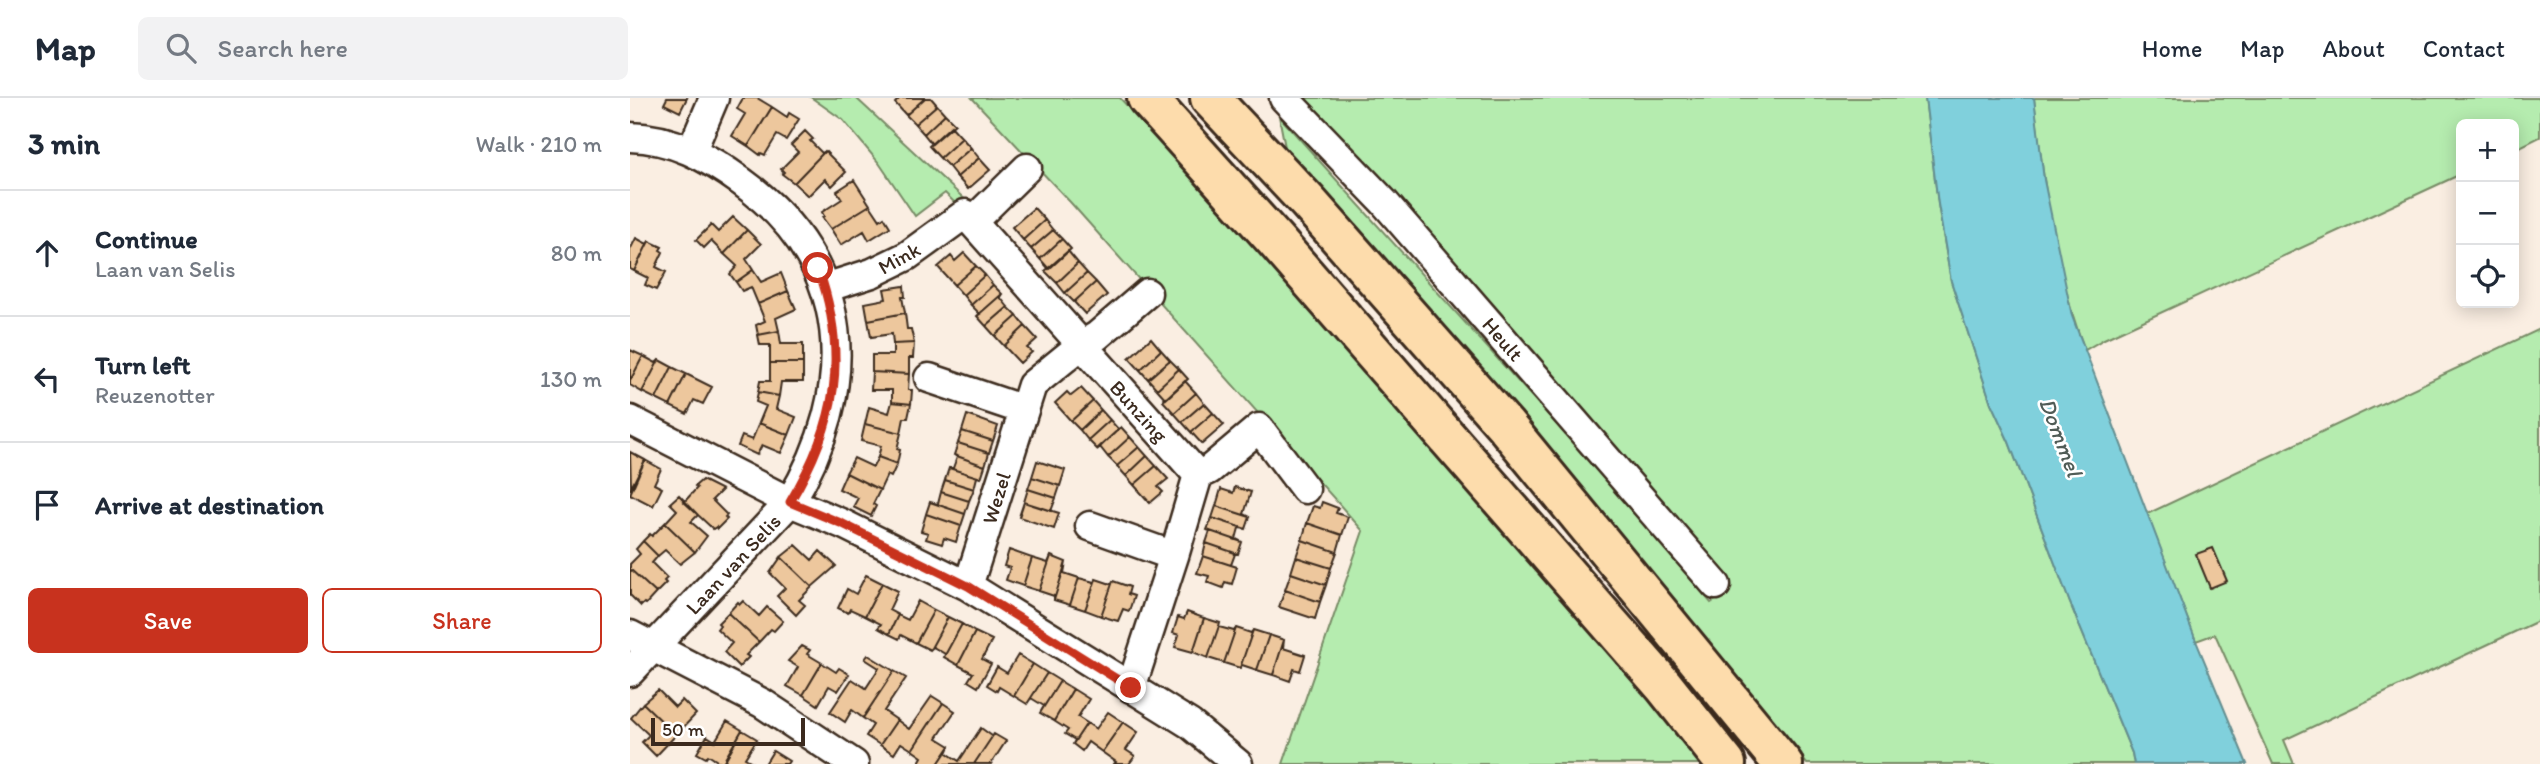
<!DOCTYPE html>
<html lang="en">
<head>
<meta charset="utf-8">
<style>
	body { margin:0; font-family:Itim,sans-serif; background:#f2f2f3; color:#1f2937 }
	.controls { position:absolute; right:21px; top:21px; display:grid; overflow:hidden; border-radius:10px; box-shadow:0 4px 18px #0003 }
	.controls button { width:63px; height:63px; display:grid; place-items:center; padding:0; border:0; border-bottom:2px solid #e0e1e3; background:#fff; color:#1f2937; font:35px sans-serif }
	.scale { position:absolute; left:21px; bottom:18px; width:154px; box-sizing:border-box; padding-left:7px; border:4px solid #3b2a1e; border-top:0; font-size:19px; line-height:24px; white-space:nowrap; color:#3b2a1e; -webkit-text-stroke:5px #fff; paint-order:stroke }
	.stop { position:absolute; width:21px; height:21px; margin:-16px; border:5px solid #c8321e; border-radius:50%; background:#fff }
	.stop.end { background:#c8321e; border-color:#fff; box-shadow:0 2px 7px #0008 }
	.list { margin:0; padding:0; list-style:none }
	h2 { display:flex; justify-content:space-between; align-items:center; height:91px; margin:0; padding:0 28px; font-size:30px }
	h2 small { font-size:23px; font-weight:400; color:#747a83 }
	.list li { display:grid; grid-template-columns:46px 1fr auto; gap:21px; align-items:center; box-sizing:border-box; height:126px; padding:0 28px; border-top:2px solid #e0e1e3 }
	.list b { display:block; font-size:26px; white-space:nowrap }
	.list p { margin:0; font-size:23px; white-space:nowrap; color:#747a83 }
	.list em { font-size:23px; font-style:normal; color:#747a83 }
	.actions { display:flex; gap:14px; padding:21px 28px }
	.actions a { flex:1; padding:16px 0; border:2px solid #c8321e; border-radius:10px; text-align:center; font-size:24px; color:#c8321e }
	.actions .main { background:#c8321e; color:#fff }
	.icon { flex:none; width:38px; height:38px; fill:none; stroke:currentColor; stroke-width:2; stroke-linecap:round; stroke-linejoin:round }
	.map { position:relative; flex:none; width:1910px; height:666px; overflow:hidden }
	header { display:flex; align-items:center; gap:42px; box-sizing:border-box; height:98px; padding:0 35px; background:#fff; border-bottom:2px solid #e0e1e3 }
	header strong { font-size:33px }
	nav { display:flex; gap:38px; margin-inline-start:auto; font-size:24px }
	.search { width:490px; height:63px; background:#f2f2f3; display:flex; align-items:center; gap:18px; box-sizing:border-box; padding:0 24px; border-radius:10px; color:#747a83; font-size:26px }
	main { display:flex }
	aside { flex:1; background:#fff }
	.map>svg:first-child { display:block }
	.green { fill:#b5ecaf; stroke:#788b66; stroke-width:2 }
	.water { fill:#80d0dc; stroke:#648e90; stroke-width:2 }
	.building { fill:#edc79d; stroke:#3b2a1e; stroke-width:2 }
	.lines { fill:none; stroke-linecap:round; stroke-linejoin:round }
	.minor-casing { stroke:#3b2a1e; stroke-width:33 }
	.highway-casing { stroke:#3b2a1e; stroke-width:44 }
	.minor { stroke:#fff; stroke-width:28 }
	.highway { stroke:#fddcac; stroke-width:38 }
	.route { stroke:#c8321e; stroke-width:9 }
	.labels { text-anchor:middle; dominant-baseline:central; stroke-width:5; stroke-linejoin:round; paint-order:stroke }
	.street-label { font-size:21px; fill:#3b2a1e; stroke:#fff }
	.water-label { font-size:23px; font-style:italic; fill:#505c57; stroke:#fff }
</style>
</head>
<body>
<header>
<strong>Map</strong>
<div class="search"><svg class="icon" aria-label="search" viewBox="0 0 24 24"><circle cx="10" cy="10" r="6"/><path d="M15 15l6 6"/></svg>Search here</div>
<nav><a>Home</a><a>Map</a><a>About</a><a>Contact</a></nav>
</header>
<main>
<aside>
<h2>3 min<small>Walk · 210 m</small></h2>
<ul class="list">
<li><svg class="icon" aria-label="ahead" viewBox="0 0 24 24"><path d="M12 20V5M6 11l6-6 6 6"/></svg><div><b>Continue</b><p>Laan van Selis</p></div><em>80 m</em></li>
<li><svg class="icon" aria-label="left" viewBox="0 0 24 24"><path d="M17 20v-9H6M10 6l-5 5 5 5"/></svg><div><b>Turn left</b><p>Reuzenotter</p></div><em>130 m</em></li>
<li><svg class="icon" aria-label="arrive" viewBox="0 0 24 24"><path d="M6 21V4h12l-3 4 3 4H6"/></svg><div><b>Arrive at destination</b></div></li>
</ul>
<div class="actions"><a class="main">Save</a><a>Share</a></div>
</aside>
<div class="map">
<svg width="1910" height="666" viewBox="0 0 1910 666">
	<rect width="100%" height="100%" fill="#faeee2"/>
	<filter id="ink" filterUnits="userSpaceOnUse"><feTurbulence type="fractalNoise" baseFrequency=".0143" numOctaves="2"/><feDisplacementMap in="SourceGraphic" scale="14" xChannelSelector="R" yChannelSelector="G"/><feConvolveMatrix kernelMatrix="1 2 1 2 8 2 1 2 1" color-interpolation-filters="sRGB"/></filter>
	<g filter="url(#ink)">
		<path class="green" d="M182,0H226L341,107L332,112L315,95L285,118L249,65L213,22Z
			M342,0H490C689,218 887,437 1072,666H653L733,433L441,105Z
			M667,0H1295L1308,106L1321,183L1361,305L1379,344L1440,505L1502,655L1504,666H1177L956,399L657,60L649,18L957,360L1081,505L1098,494Z
			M1404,0H1910V39L1884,52V26H1831V76L1474,241L1455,252C1425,175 1413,82 1404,0Z
			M1910,231V522L1654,642L1664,666H1643L1585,536L1566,543L1517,416Z"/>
		<path class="water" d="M1295,0H1404L1414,82L1442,218L1566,543L1617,666H1504L1502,655L1440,505L1379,344L1361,305L1321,183L1308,106Z"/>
		<path class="building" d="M37,0H57L50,14L34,6Z
			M113,0H127L142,9L118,48L102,38L115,16L107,11Z
			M270,0H295L276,17L265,5Z
			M295,0H301L307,7L285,26L276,17Z
			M307,7L315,16L294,36L285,26Z
			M142,9L157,19L159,15L169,21L156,42L147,37L135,57L131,55L130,57L118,48Z
			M315,16L325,26L302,46L294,36Z
			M321,28L332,40L310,60L299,48Z
			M175,33L183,41L180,43L192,55L195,53L164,85L152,76L154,74L151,71L168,54L161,47Z
			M332,40L341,50L319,69L310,60Z
			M341,50L349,60L327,79L319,69Z
			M195,53L216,74L202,88L195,81L178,98L164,85Z
			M349,60L360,72L338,91L327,79Z
			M224,82L240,107L201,131L192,119L194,118L192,114L212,101L207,93Z
			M240,107L250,122L254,119L260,129L239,142L234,133L211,147L201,131Z
			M404,110L415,122L393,142L382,129Z
			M103,119L117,132L94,156L81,143L74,150L66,142L81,127L88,134Z
			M415,122L423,132L401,151L393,142Z
			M117,132L131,146L116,161L123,172L106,184L100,176L107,168L94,156Z
			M423,132L432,141L410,161L401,151Z
			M6,140L17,146L19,143L4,173L0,171V152Z
			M432,141L441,151L419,171L410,161Z
			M19,143L32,149L30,152L33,154L26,169L36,174L26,192L15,187L18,180L4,173Z
			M438,153L448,165L427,185L415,173Z
			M334,155L346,168L324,187L308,169L321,158L325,163Z
			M448,165L457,175L435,195L427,185Z
			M346,168L355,177L333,197L324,187Z
			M123,172L131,184L151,175L158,193L128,206L121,189L112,193L106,184Z
			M457,175L466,184L444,204L435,195Z
			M355,177L363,187L341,207L333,197Z
			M466,184L477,197L455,216L444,204Z
			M363,187L372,196L347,218L350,216L341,207Z
			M274,188L275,199H272L275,215L238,222L235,205L256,201L254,191Z
			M158,193L166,211L146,220L149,233L128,237L126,227L135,223L128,206Z
			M372,196L370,199L378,209L356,228L347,218Z
			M378,209L387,218L365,238L356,228Z
			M275,215L277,231H281L284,245L263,246L262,236L241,239L238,222Z
			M387,218L395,228L374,248L365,238Z
			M395,228L407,241L397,250L402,254L390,265L374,248Z
			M149,233L151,246H173V265H140V247H130L128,237Z
			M521,240L531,252L510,272L499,260Z
			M284,245L283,260H279V276L242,274V257H263V246Z
			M0,252L13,258L0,283Z
			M531,252L540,262L518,281L510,272Z
			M13,258L26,265L29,262L12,294L0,287V283Z
			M29,262L42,269L26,301L12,294Z
			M540,262L549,271L527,291L518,281Z
			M140,265H173V284H151L149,298L128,294L130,283H140Z
			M42,269L56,276L40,308L26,301Z
			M549,271L558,281L536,301L527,291Z
			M242,274L279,276L278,292H282L281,306L262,304V292H241Z
			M56,276L82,289L73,306L64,302L57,316L40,308Z
			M555,283L566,295L544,315L533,303Z
			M451,290L463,303L441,323L425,305L437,294L441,298Z
			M128,294L149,298L146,311L166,319L159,337L129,325L136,308L126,304Z
			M566,295L574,305L552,324L544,315Z
			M463,303L471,312L450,332L441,323Z
			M262,304L281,306L278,320H274L271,335L235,326L239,309L259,315Z
			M574,305L583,315L561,334L552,324Z
			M471,312L480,322L458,342L450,332Z
			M583,315L594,327L572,346L561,334Z
			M337,317L368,328L363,343L332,333Z
			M480,322L488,331L491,329L467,351L458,342Z
			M129,325L159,337L151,355L132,347L127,357L108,348L112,338L122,342Z
			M235,326L271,335L267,351L270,352L267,366L248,359L251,348L231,343Z
			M491,329L500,339L478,359L470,349L467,352Z
			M332,333L363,343L359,355L328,345Z
			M500,339L509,349L487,368L478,359Z
			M328,345L359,355L355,368L324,357Z
			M509,349L517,358L496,378L487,368Z
			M0,354L15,362L0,392L1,388Z
			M324,357L355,368L351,380L319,370H323L327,359Z
			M517,358L526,368L504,387L496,378Z
			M248,359L267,366L261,379L257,377L250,392L216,375L224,360L243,369Z
			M15,362L31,371L24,386L32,390L23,408L0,396Z
			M407,363L435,372L430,388L402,379Z
			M526,368L538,381L528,389L533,394L520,405L504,387Z
			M319,370L351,380L347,379L344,391L315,382Z
			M216,375L250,392L243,406L246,408L241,418L223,409L228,400L209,391Z
			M402,379L430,388L426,400L398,391Z
			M72,382L92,392L82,402L97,417L95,419L97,421L87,431L86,429L83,431L54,404L67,390L65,388Z
			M315,382L344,391L339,403L311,394Z
			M605,389L621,394L614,416L620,419L586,408L591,391L603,395Z
			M398,391L426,400L421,413L394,404Z
			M311,394L339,403L335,416L300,404L308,406Z
			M49,397L68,417L61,424L77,438L65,454L35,425L47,412L40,405Z
			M300,404L335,416L331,428L296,416Z
			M394,404L429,415L424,431L389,419Z
			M692,404L708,410L706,415L718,419L712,437L677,425L683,408L690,410Z
			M586,408L620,419L616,431L582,420Z
			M296,416L331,428L326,444L314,440L312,446L296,441L298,435L291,433Z
			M582,420L616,431L609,430L606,441L612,444L577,432Z
			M35,425L65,454L50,466L35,452L28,458L13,443L20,436L22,438Z
			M677,425L712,437L707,454L672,442Z
			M577,432L612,444L608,456L576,445L580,433Z
			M672,442L707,454L701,470L666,459Z
			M13,443L28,458L22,465L37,480L34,483L36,485L26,495L0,471V466L10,456L6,451Z
			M576,445L608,456H605L601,467L607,469L573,458Z
			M166,447L182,462L190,453L206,468L182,489L151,459Z
			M1583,450L1597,483L1580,490L1566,456Z
			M379,452L402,460L393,488L376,482L380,470L374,468Z
			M421,458L436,464L424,502V498L409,493Z
			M421,458L409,493L393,488L402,460L418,465Z
			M573,458L607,469L602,486L595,484L593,490L577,484L579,478L567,475Z
			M151,459L182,489L169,502L175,507L166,517L147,498L155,490L140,475Z
			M666,459L701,470L696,487L661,475Z
			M436,464L434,475L449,480L440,507L424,502Z
			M0,471L26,495L16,506L14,505L11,508L0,497Z
			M661,475L696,487L690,504L655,492Z
			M236,477L252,485L235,518L220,511L218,515L208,510L217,491L226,496Z
			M449,480L464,484L466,481L455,512L440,507Z
			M466,481L481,486L483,483L471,518L455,512Z
			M483,483L500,489L498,496L504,498L499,513L493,511L488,523L471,518Z
			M252,485L268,493L259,512L268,517L259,536L248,530L251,526L235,518Z
			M655,492L690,504L685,521L649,509Z
			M113,503L129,518L137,509L153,523L144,533L141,531L129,544L98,515L108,504L110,506Z
			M288,503L304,512L286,545L271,537L269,541L259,536L268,517L278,522Z
			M304,512L318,519L300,552L286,545Z
			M557,514L574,520L563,554L545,549L549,537L543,535L548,519L554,521Z
			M98,515L129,544L116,557L119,559L109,569L94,554L102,545L87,531L90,527L88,525Z
			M318,519L332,526L314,559L315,556L303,549L300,552Z
			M574,520L590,525L578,560L563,554Z
			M590,525L589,529L604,533L606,530L594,565L578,560Z
			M332,526L345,534L328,567L314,559Z
			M606,530L621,535L623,532L610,570L594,565Z
			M623,532L639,537L627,572L612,567L610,570Z
			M345,534L362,542L352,561L361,566L348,589L338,583L343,575L328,567Z
			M639,537L654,542L643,577L627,572Z
			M654,542L653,550L675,557L670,573L664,571L660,583L643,577Z
			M172,548L180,552L177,556L192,565L173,597L157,588L168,569L158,563Z
			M238,557L264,573L233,620L222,612L215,624L200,614L222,581L236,590L249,570L235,561Z
			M388,557L403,566L384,598L369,589L367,593L357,587L367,569L377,575Z
			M192,565L206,574L209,570L219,576L208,593L199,588L188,607L173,597Z
			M403,566L417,575L397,606L384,598Z
			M264,573L276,580L254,613L267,622L250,647L236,638L243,627L233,620Z
			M417,575L430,583L410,615L414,608L401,600L397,606Z
			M430,583L443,591L424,623L410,615Z
			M443,591L459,601L448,619L457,625L443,646L445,642L435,636L438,632L424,623Z
			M28,592L45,609L52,602L66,616L46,637L13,605Z
			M302,598L313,605L282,652L271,645L264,656L250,647L267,622L279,631Z
			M13,605L46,637L26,658L12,644L19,637L1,620Z
			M313,605L325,613L307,640L320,648L308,666H288L292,659L282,652Z
			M478,614L493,624L472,654L458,644L452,653L443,646L457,625L466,631Z
			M97,623L112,632L92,666L78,657L76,660L67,655L77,638L85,643Z
			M493,624L508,634L496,652L505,658L499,666H484L486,664L472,654Z
			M351,630L362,638L364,636L344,666H308L320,648L317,655L329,663Z
			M112,632L127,641L115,660L124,665L93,666Z
			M364,636L376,643L361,666H344Z
			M143,653L159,663L157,666H135Z"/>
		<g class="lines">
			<defs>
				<path id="minor" d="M654,0L754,104L1086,487
					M0,39C42,40 78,59 112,84C225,166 229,290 160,404L0,574
					M62,52L84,0
					M342,124L397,70
					M195,190L242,175L277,158L335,116L568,377L544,458L501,590
					M299,280L394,312
					M0,322L160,404L213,426L338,488L560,626L608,666
					M568,377L579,372L629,330L675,391
					M460,428L544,458
					M338,488L402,287L450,248L467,238L517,195
					M0,537L132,605L224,666"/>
				<path id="highway" d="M517,0L645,142L1034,588L1096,666
					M580,0L678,104L875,327L1153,666"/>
			</defs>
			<use href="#minor" class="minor-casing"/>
			<use href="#highway" class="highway-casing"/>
			<use href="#minor" class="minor"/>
			<use href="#highway" class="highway"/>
		</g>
	</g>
	<g class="lines" filter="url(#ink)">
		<path class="route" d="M188,170C219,257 207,326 160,404L213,426L338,488L501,590"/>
	</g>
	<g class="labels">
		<g class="street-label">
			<text transform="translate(269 160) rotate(-29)">Mink</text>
			<text transform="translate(873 241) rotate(49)">Heult</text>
			<text transform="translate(509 313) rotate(48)">Bunzing</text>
			<text transform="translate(366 400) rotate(-73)">Wezel</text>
			<text transform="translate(103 466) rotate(-47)">Laan van Selis</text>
		</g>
		<g class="water-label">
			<text transform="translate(1431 339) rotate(69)">Dommel</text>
		</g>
	</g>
</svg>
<div class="controls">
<button>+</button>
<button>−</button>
<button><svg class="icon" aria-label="locate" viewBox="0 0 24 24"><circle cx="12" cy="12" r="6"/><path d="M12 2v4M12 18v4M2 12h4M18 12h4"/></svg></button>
</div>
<div class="scale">50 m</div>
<div class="stop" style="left:188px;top:170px"></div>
<div class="stop end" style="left:501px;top:590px"></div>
</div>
</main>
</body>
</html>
